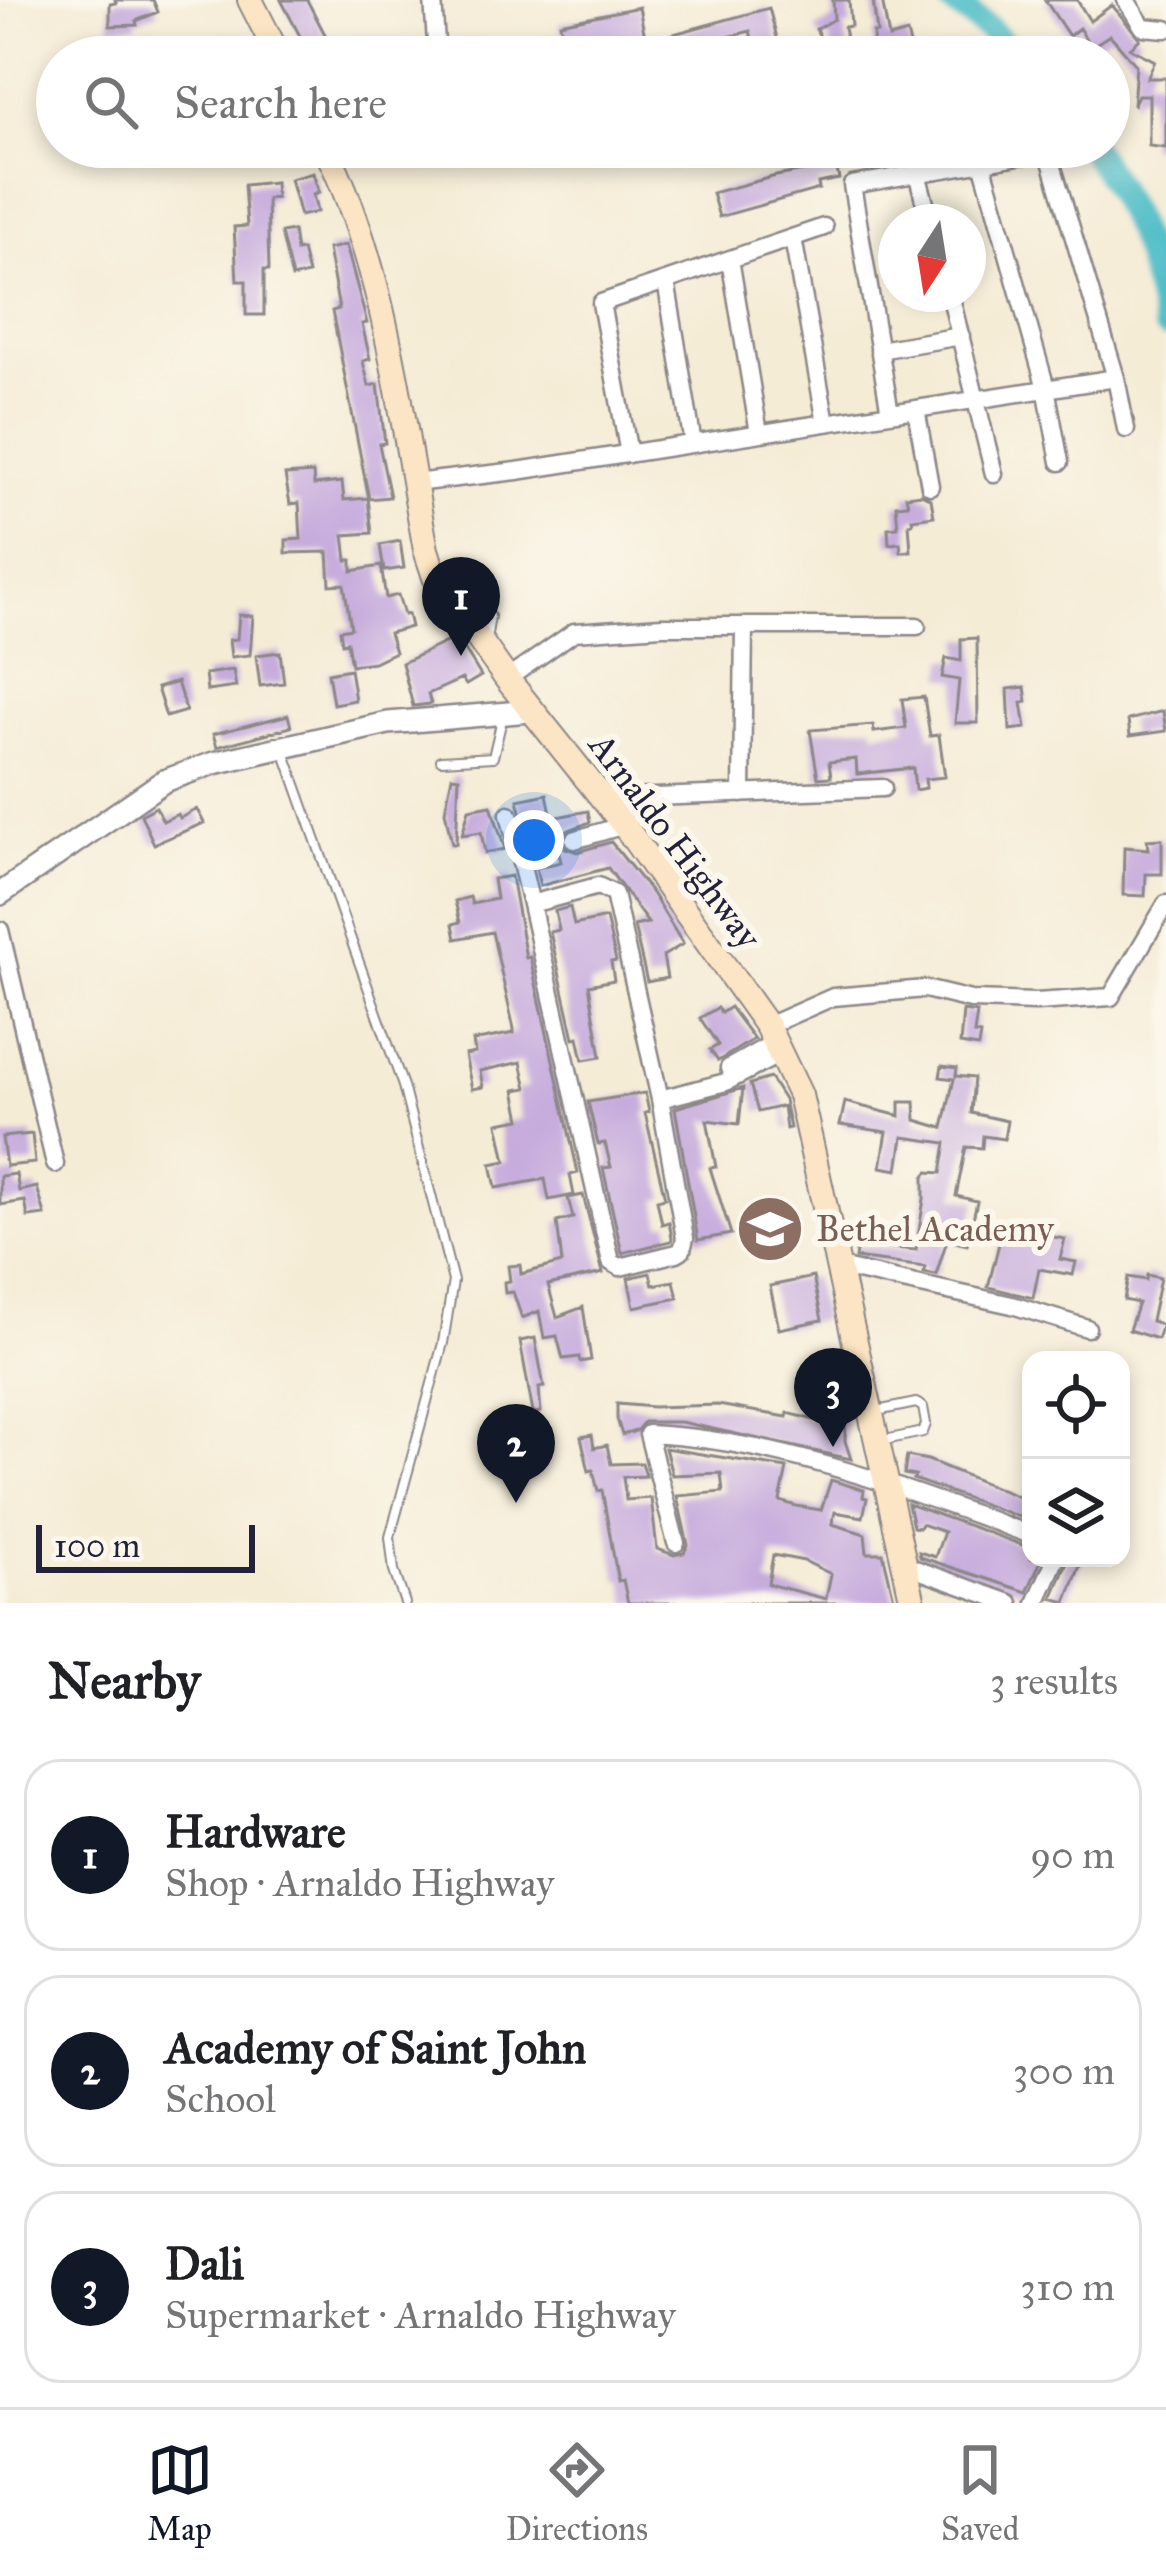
<!DOCTYPE html>
<html lang="en">
<head>
<meta charset="utf-8">
<style>
	body { margin:0; font-family:"IM FELL Great Primer",serif; background:#f6f6f6; color:#202124 }
	.controls { position:absolute; right:36px; bottom:36px; display:grid; overflow:hidden; border-radius:24px; box-shadow:0 6px 18px #0003 }
	.controls button { width:108px; height:108px; display:grid; place-items:center; padding:0; border:0; border-bottom:3px solid #e0e0e0; background:#fff; color:#202124; font:60px sans-serif }
	.compass { position:absolute; left:878px; top:204px; width:108px; height:108px; border-radius:50%; background:#fff; box-shadow:0 6px 18px #0003; rotate:192deg }
	.scale { position:absolute; left:36px; bottom:30px; width:219px; box-sizing:border-box; padding-left:12px; border:6px solid #22223b; border-top:0; font-size:33px; line-height:42px; white-space:nowrap; color:#22223b; -webkit-text-stroke:9px #fbf7ec; paint-order:stroke }
	.you { position:absolute; left:534px; top:840px; width:42px; height:42px; margin:-30px; border:9px solid #fff; border-radius:50%; background:#1a73e8; box-shadow:0 0 0 18px #1a73e833 }
	.badge { display:grid; place-items:center; width:78px; height:78px; border-radius:50%; background:#111827; color:#fff; font-size:39px; font-weight:700 }
	.pin { position:absolute; translate:-50% -99px; filter:drop-shadow(0 3px 6px #0008) }
	.pin::after { content:''; position:absolute; top:63px; width:42px; height:36px; background:inherit; clip-path:polygon(0 0,100% 0,50% 100%) }
	.list { margin:0; padding:0; list-style:none }
	h2 { display:flex; justify-content:space-between; align-items:center; height:156px; margin:0; padding:0 48px; font-size:51px }
	h2 small { font-size:39px; font-weight:400; color:#757577 }
	.list li { display:grid; grid-template-columns:78px 1fr auto; gap:36px; align-items:center; box-sizing:border-box; height:192px; margin:0 24px 24px; padding:0 24px; border:3px solid #e0e0e0; border-radius:36px }
	.list b { display:block; font-size:45px; white-space:nowrap }
	.list p { margin:0; font-size:39px; white-space:nowrap; color:#757577 }
	.list em { font-size:39px; font-style:normal; color:#757577 }
	.icon { flex:none; width:66px; height:66px; fill:none; stroke:currentColor; stroke-width:2; stroke-linecap:round; stroke-linejoin:round }
	.map { position:relative; flex:none; width:1166px; height:1603px; overflow:hidden }
	.search { position:absolute; background:#fff; box-shadow:0 6px 18px #0003; left:36px; right:36px; top:36px; height:132px; display:flex; align-items:center; gap:30px; box-sizing:border-box; padding:0 42px; border-radius:66px; color:#757577; font-size:45px }
	.sheet { height:804px; background:#fff }
	nav { display:flex; justify-content:space-around; align-items:center; box-sizing:border-box; height:168px; border-top:3px solid #e0e0e0; background:#fff; font-size:33px; color:#757577 }
	nav a { display:grid; justify-items:center; gap:6px }
	nav .on { color:#111827 }
	.map>svg:first-child { display:block }
	.lines { fill:none; stroke-linecap:round; stroke-linejoin:round }
	.river { stroke:#50bec8; stroke-width:27 }
	.building { fill:#c6abdd; fill-rule:evenodd }
	.service-casing { stroke:#8c8788; stroke-width:12 }
	.minor-casing { stroke:#8c8788; stroke-width:21 }
	.tertiary-casing { stroke:#8c8788; stroke-width:26 }
	.secondary-casing { stroke:#8c8788; stroke-width:28 }
	.service { stroke:#fff; stroke-width:8 }
	.minor { stroke:#fff; stroke-width:16 }
	.tertiary { stroke:#fff; stroke-width:21 }
	.secondary { stroke:#fce5c4; stroke-width:24 }
	.labels { text-anchor:middle; dominant-baseline:central; stroke-width:12; stroke-linejoin:round; paint-order:stroke }
	.street-label { font-size:36px; fill:#22223b; stroke:#fbf7ec }
	.education-label { font-size:36px; fill:#785e54; stroke:#fbf7ec; text-anchor:start }
</style>
</head>
<body>
<div class="map">
<svg width="1166" height="1603" viewBox="0 0 1166 1603">
	<rect width="100%" height="100%" fill="#fbf7ec"/>
	<filter id="ink" filterUnits="userSpaceOnUse"><feTurbulence type="fractalNoise" baseFrequency=".00833" numOctaves="2"/><feDisplacementMap in="SourceGraphic" scale="24" xChannelSelector="R" yChannelSelector="G"/><feConvolveMatrix kernelMatrix="1 2 1 2 8 2 1 2 1" color-interpolation-filters="sRGB"/></filter>
	<filter id="wash" filterUnits="userSpaceOnUse"><feTurbulence type="fractalNoise" baseFrequency=".004" numOctaves="4" result="noise"/><feDisplacementMap in="SourceGraphic" scale="48" xChannelSelector="R" yChannelSelector="G"/><feGaussianBlur stdDeviation="2.7" result="paint"/><feColorMatrix in="noise" values="0 0 0 0 0 0 0 0 0 0 0 0 0 0 0 0 0 1.4 0 .05"/><feComposite in="paint" operator="in"/></filter>
	<g filter="url(#wash)">
		<rect width="100%" height="100%" fill="#f5ecd6"/>
		<g class="lines">
			<path class="river" d="M950,0L990,30L1014,57
				M1090,147C1130,204 1151,256 1166,325"/>
		</g>
		<g id="blocks">
			<path class="building" d="M115,0H153L158,12L136,21L137,25L110,26V4L116,3Z
				M281,0H307L330,44L310,55Z
				M833,0H849L851,26L844,27L849,57H832L829,37L821,39L816,29L834,19Z
				M873,0H882L889,38L907,33L913,57H874L873,33H877Z
				M1045,0H1077L1090,21L1112,5L1140,39L1130,48L1155,61L1147,78H1166V148L1149,146V95H1138L1133,106L1136,65L1110,35L1091,47L1079,28L1069,36Z
				M639,7L648,52L620,57H567L560,23Z
				M769,8L782,57H757L750,31L671,52L666,36Z
				M836,165L839,179L818,183L819,189L719,217L712,193L776,176Z
				M313,173L319,193L313,195L317,212L300,216L290,179Z
				M275,182L276,198L267,199L269,270H264V315H246V281H237L234,227L247,226L244,185Z
				M293,231L296,251L302,250L308,274L292,278L281,233Z
				M346,245L367,323L362,324L370,359L363,361L369,386L378,384L385,443L379,444L390,497L369,499L332,311L339,309L328,249Z
				M313,473L314,485L342,482L344,500L368,498L372,533L344,535L347,560H352V571L381,566L386,598L398,595L404,615L408,614L411,627L389,633L395,652L374,662L351,665L347,642L342,643L340,630L351,628L344,584L330,585L328,552L286,553V540L301,539L299,503L290,504L285,475Z
				M921,494L931,499L934,516L912,519L913,523L909,524L911,551L901,552L900,543L889,544L888,528L898,527L896,505L908,504L906,496Z
				M400,541L404,568L384,571L380,545Z
				M239,615L253,616L250,655L231,657L229,640L237,639Z
				M457,637L481,676L466,685L462,679L428,694L431,704L413,706L402,663Z
				M977,638L978,723H955L959,680L942,677L946,658L961,661V639Z
				M280,652L284,683L260,686L256,655Z
				M350,669L355,700L333,704L328,673Z
				M233,670L236,687L207,691L205,674Z
				M177,682L186,711L166,717L157,688Z
				M1025,687L1027,702L1022,703L1026,728L1010,730L1008,689Z
				M924,697L930,736L939,735L945,777L925,779L926,788L915,790L913,768L857,774L856,759L829,762L831,777L818,778L810,730L873,725L874,732L906,728L902,699Z
				M1163,711L1166,731L1130,736L1128,720Z
				M288,715L291,727L217,747L213,734Z
				M452,776L459,777L456,844H452L445,811Z
				M547,794L552,818L588,811L590,822L564,832L565,848L577,852L611,842L652,893L683,944L663,956L667,978L647,982L634,926L648,923L608,868L540,886L536,868L561,862L556,840L530,845L518,800Z
				M491,805L505,849L485,853L481,832L462,835L469,809Z
				M156,807L163,821L178,814L180,818L197,809L204,823L154,844L141,815Z
				M1162,839V874H1146L1145,896L1123,895L1124,847L1148,849L1147,840Z
				M511,876L526,958L530,957L578,1173L570,1175L574,1195L549,1200L545,1179L496,1188L491,1164L506,1161L498,1123L521,1119L515,1090L527,1088L521,1062L480,1071L483,1087L472,1089L465,1055L475,1053L473,1041L514,1033V1029L492,932L456,939L453,924L460,922L455,901L470,897L472,904L496,899L493,879Z
				M570,907L574,925L606,918L616,961L611,962L614,980L589,985L601,1057L583,1060L578,1037L574,1038L550,932L559,930L555,911Z
				M730,1007L754,1039L718,1061L710,1050L718,1045L700,1018L717,1008L721,1013Z
				M963,1011L977,1013L974,1034L980,1035L978,1047L960,1044Z
				M942,1066L957,1068L956,1076L974,1078L971,1113L1007,1121L1004,1139L983,1136L982,1148L966,1147L956,1196L977,1201L967,1245L947,1240L936,1275L924,1273L925,1267L855,1258L857,1245L916,1250L924,1199V1177L928,1172L941,1173L946,1143L903,1137L898,1170L881,1167L887,1132L840,1125L845,1102L900,1116V1102H915L916,1120L943,1128L954,1079L940,1077Z
				M770,1078L784,1100L790,1128L786,1129L783,1106L758,1112L750,1084Z
				M743,1088L739,1124L707,1120L716,1167L710,1168L731,1234L698,1240L675,1108Z
				M645,1093L649,1112L645,1113L665,1198L657,1200L662,1224L669,1222L672,1238L671,1241L622,1253L603,1168L611,1167L605,1143L598,1144L588,1102Z
				M32,1134L35,1163L6,1166L2,1137Z
				M16,1174L19,1191L37,1187L45,1215L28,1217L25,1201L0,1205V1176Z
				M583,1195L603,1273L548,1285L557,1317L583,1307L591,1360L580,1362L579,1357L563,1359L557,1336L544,1338L539,1311L522,1318L513,1292L505,1293L504,1282L510,1281L508,1266L520,1265L521,1274L562,1263L557,1222L573,1218L568,1198Z
				M1003,1228L1065,1239L1060,1259L1076,1262L1073,1275L1039,1269L1033,1298L988,1287Z
				M650,1273L653,1285L674,1281L678,1298L634,1307L628,1278Z
				M1147,1275L1160,1278L1151,1321L1162,1325L1157,1339L1129,1330L1138,1303L1124,1300L1128,1277L1146,1280Z
				M813,1277L822,1320L779,1329L770,1286Z
				M535,1338L544,1387L539,1388L541,1412L533,1413L520,1341Z
				M831,1400L846,1401L845,1441L851,1459L681,1422H644L636,1431L622,1435L617,1419V1404L653,1407L718,1405L787,1417L788,1413L830,1424Z
				M592,1435L594,1448L607,1445L611,1464L642,1463L646,1476L623,1477L626,1500L651,1498L657,1549L674,1555L684,1553L688,1545L677,1496L723,1492L721,1473L672,1475L665,1448L787,1468L780,1501L796,1506L821,1510L831,1480L864,1490L863,1497L867,1498L863,1517L835,1512L832,1524L865,1534L867,1553H883L895,1603H628L623,1580L618,1581L602,1490L598,1491L593,1470L589,1471L581,1437ZM773,1555L804,1561L831,1574L826,1599L768,1584Z
				M907,1456L928,1460L1031,1502V1521L913,1479L915,1476L904,1474Z
				M908,1504L1031,1548V1558H1042L1027,1592L920,1557L919,1552L935,1557L944,1532L921,1524L919,1528L913,1527Z
				M1069,1558H1083L1066,1602L1052,1598Z"/>
		</g>
	</g>
	<g filter="url(#ink)">
		<use href="#blocks" fill-opacity="0" stroke="#8c8788" stroke-width="3"/>
		<g class="lines">
			<defs>
				<path id="service" d="M443,581L462,582L490,616L486,640
					M283,748L403,1086L453,1281L443,1343L390,1537L394,1571L405,1603
					M441,760L493,757L503,715
					M872,1412L916,1403L923,1407L926,1424L923,1432L880,1441"/>
				<path id="minor" d="M433,0L437,57
					M1126,0L1143,27L1166,29
					M982,162L1046,388L1060,462
					M917,173L930,222
					M793,238L826,423
					M730,259L759,433
					M666,281L693,444
					M950,294L994,474
					M879,350L961,336
					M916,409L930,486
					M890,413L852,185L1048,151L1116,378L1126,429
					M629,454L601,303L824,227
					M414,483L517,471L1116,378
					M507,679L574,632L662,626H917
					M742,794L744,626
					M603,799L883,788
					M509,814L531,904L611,1262L620,1267L677,1253L682,1250L685,1238L660,1099L614,894L598,886L531,904
					M574,840L624,825
					M0,930L55,1164
					M767,1026L833,997L925,989L971,1000L1036,1002L1111,997L1166,904
					M729,1068L775,1042
					M660,1099L726,1082L780,1054
					M839,1267L1012,1305L1087,1328
					M676,1543L648,1434C780,1440 908,1490 1031,1535
					M904,1565L1010,1603
					M1036,1603L1056,1558"/>
				<path id="tertiary" d="M0,894L164,781L214,763L388,723L531,711"/>
				<path id="secondary" d="M250,0L279,57
					M325,147C385,265 402,420 426,550L435,577L507,679L624,825L767,1026L800,1095L913,1603"/>
			</defs>
			<use href="#service" class="service-casing"/>
			<use href="#minor" class="minor-casing"/>
			<use href="#tertiary" class="tertiary-casing"/>
			<use href="#secondary" class="secondary-casing"/>
			<use href="#service" class="service"/>
			<use href="#minor" class="minor"/>
			<use href="#tertiary" class="tertiary"/>
			<use href="#secondary" class="secondary"/>
		</g>
	</g>
	<defs>
		<symbol id="school-disc" viewBox="-11 -11 22 22"><circle r="9.5" fill="#8d6e63" stroke="#fbf7ec"/><path d="M0-5L7-2L0 1L-7-2ZM-4 1L0 2.5L4 1V4Q0 6-4 4Z" fill="#fff"/></symbol>
	</defs>
	<g fill-rule="evenodd">
		<use href="#school-disc" x="732" y="1191" width="76" height="76"/>
	</g>
	<g class="labels">
		<g class="street-label">
			<text transform="translate(675 841) rotate(53)">Arnaldo Highway</text>
		</g>
		<g class="education-label">
			<text x="816" y="1229">Bethel Academy</text>
		</g>
	</g>
</svg>
<div class="controls">
<button><svg class="icon" aria-label="locate" viewBox="0 0 24 24"><circle cx="12" cy="12" r="6"/><path d="M12 2v4M12 18v4M2 12h4M18 12h4"/></svg></button>
<button><svg class="icon" aria-label="layers" viewBox="0 0 24 24"><path d="M12 4l9 5-9 5-9-5zM3 14l9 5 9-5"/></svg></button>
</div>
<svg class="compass" viewBox="-18 -18 36 36"><path d="M0-13l5 13h-10z" fill="#e53935"/><path d="M0 13l5-13h-10z" fill="#757577"/></svg>
<div class="scale">100 m</div>
<div class="you"></div>
<div class="pin badge" style="left:461px;top:656px">1</div>
<div class="pin badge" style="left:516px;top:1503px">2</div>
<div class="pin badge" style="left:833px;top:1447px">3</div>
<div class="search"><svg class="icon" aria-label="search" viewBox="0 0 24 24"><circle cx="10" cy="10" r="6"/><path d="M15 15l6 6"/></svg>Search here</div>
</div>
<section class="sheet">
<h2>Nearby<small>3 results</small></h2>
<ul class="list">
<li><span class="badge">1</span><div><b>Hardware</b><p>Shop · Arnaldo Highway</p></div><em>90 m</em></li>
<li><span class="badge">2</span><div><b>Academy of Saint John</b><p>School</p></div><em>300 m</em></li>
<li><span class="badge">3</span><div><b>Dali</b><p>Supermarket · Arnaldo Highway</p></div><em>310 m</em></li>
</ul>
</section>
<nav>
<a class="on"><svg class="icon" aria-label="map" viewBox="0 0 24 24"><path d="M3 6l6-2 6 2 6-2v14l-6 2-6-2-6 2zM9 4v14M15 6v14"/></svg>Map</a>
<a><svg class="icon" aria-label="directions" viewBox="0 0 24 24"><path d="M12 3l9 9-9 9-9-9zM9 14v-3h6M13 9l2 2-2 2"/></svg>Directions</a>
<a><svg class="icon" aria-label="saved" viewBox="0 0 24 24"><path d="M7 4h10v16l-5-4-5 4z"/></svg>Saved</a>
</nav>
</body>
</html>
